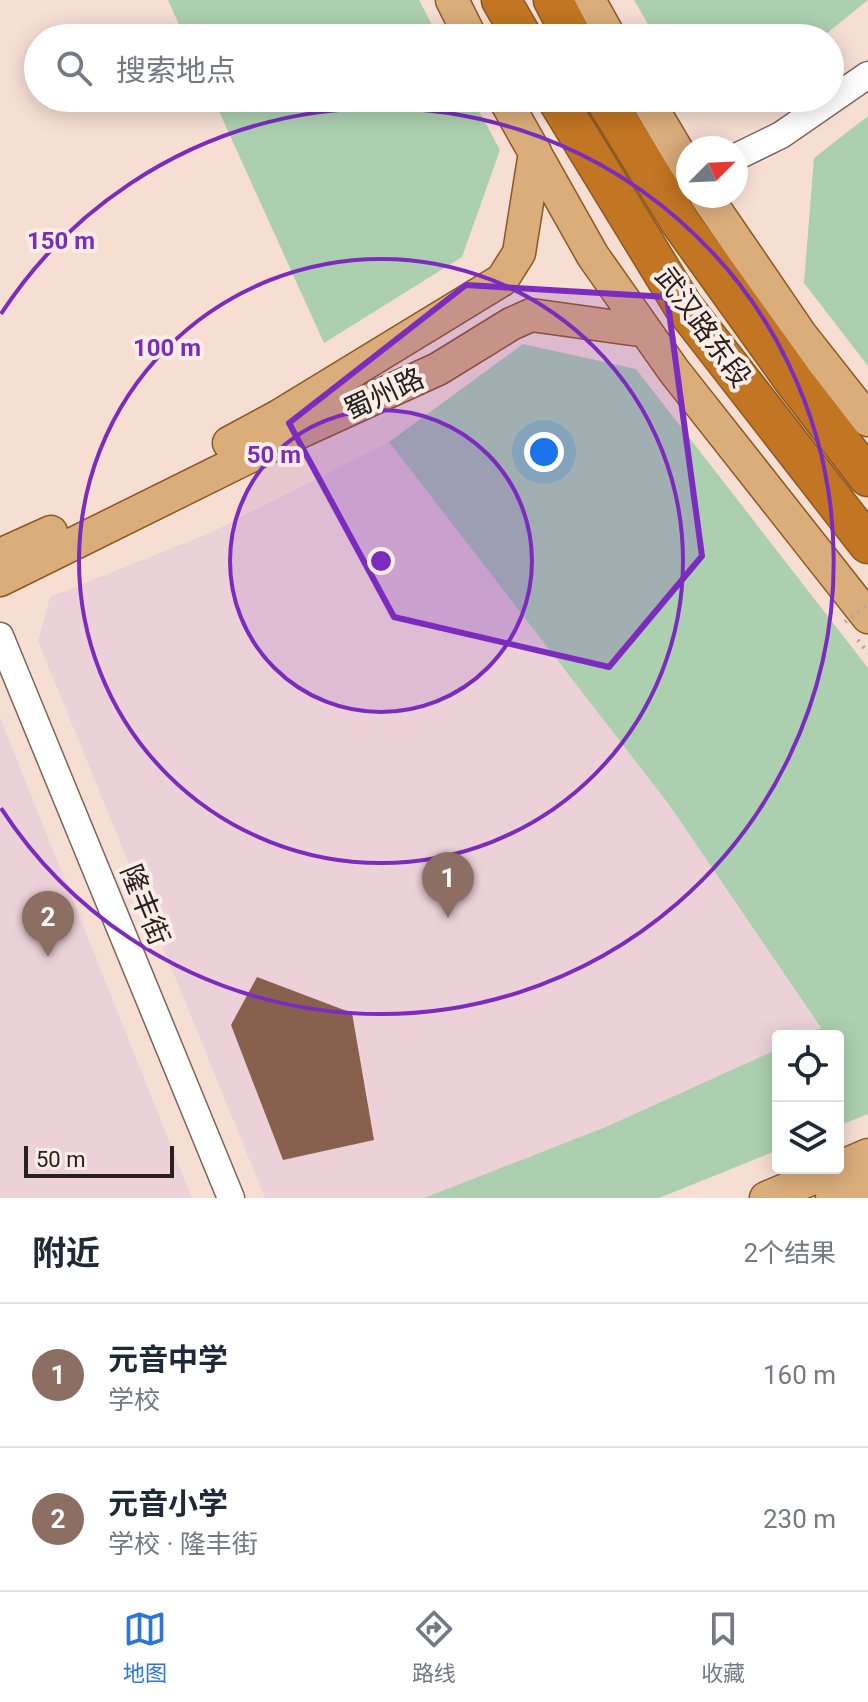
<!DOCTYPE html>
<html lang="zh">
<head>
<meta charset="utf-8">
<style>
	body { margin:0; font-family:Roboto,"Noto Sans SC",sans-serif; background:#f2f2f3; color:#1f2937 }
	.controls { position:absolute; right:24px; bottom:24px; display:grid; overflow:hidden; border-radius:8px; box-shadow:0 4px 20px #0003 }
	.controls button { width:72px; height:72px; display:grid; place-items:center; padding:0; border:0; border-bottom:2px solid #e0e1e3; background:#fff; color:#1f2937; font:40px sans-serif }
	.compass { position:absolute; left:676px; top:136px; width:72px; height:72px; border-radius:50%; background:#fff; box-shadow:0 4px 20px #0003; rotate:66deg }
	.scale { position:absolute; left:24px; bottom:20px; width:150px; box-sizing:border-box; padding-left:8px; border:4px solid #29201d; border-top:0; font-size:22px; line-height:28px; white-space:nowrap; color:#29201d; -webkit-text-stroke:6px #fcede7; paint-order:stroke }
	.you { position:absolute; left:544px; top:452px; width:28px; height:28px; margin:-20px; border:6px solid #fff; border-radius:50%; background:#1a73e8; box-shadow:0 0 0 12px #1a73e833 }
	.badge { display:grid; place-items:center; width:52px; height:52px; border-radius:50%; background:#2e74e1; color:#fff; font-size:26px; font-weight:700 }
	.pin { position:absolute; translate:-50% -66px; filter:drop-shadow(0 2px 4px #0008) }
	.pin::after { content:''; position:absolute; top:42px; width:28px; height:24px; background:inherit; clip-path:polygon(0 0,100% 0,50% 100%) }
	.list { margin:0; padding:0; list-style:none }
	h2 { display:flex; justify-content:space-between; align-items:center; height:104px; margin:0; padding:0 32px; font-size:34px }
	h2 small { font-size:26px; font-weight:400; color:#747a83 }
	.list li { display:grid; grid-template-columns:52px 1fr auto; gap:24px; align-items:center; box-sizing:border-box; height:144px; padding:0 32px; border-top:2px solid #e0e1e3 }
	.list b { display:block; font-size:30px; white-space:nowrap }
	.list p { margin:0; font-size:26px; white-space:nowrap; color:#747a83 }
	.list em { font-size:26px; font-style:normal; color:#747a83 }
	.icon { flex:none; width:44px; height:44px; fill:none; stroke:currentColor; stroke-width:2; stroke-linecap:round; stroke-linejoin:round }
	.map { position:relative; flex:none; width:868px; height:1198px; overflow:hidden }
	.search { position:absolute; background:#fff; box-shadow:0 4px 20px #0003; left:24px; right:24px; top:24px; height:88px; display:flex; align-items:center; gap:20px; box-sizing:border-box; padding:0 28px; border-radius:44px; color:#747a83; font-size:30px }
	.sheet { height:392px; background:#fff }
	nav { display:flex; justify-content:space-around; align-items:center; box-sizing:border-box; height:112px; border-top:2px solid #e0e1e3; background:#fff; font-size:22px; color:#747a83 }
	nav a { display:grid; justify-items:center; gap:4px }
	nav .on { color:#2e74e1 }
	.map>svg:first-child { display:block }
	.education { fill:#ecd2d8 }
	.green { fill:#acd0af }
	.building { fill:#88604e }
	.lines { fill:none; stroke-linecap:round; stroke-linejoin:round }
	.minor-casing { stroke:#7b665c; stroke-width:29 }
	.major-casing { stroke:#8c5821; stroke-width:35 }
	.highway-casing { stroke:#8c5821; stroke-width:41 }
	.path { stroke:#b7a49b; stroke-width:4; stroke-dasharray:2 6; stroke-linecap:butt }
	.minor { stroke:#fff; stroke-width:26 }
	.major { stroke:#daad7b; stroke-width:32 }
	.highway { stroke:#c27623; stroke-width:38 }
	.path-bridge { stroke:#b7a49b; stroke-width:4; stroke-dasharray:2 6; stroke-linecap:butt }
	.marked { fill:#7b2cbf; fill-opacity:0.2; stroke:#7b2cbf; stroke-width:6; stroke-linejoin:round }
	.ring { fill:none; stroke:#7b2cbf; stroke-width:4 }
	.labels { text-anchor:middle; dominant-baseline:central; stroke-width:8; stroke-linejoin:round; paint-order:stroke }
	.street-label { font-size:28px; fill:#29201d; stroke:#fcede7 }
	.centre { fill:#7b2cbf; stroke:#fcede7; stroke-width:4 }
	.ring-label { font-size:24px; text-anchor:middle; font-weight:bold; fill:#7b2cbf; stroke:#fcede7; stroke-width:8; stroke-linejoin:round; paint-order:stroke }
</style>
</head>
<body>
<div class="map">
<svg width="868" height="1198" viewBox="0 0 868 1198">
	<rect width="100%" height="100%" fill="#f6ded3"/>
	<path class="education" d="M389,442L670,806L821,1029L806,1036H778V1049L608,1126L424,1198H265L38,641L50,597L210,533Z
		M0,717L192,1198H0Z"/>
	<path class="green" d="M168,0H419L439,38H185Z
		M634,0H868L821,38H656Z
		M213,98H472L500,150L462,257L324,343Z
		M868,116V366L804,283L814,158Z
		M523,344L636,369L868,668V1114L838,1126V1036H806L821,1028L670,806L389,442Z
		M778,1049V1150L659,1198H424L608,1126Z"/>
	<path class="building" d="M257,977L352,1013L374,1140L283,1160L231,1025Z"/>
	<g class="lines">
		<defs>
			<path id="minor" d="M736,157L781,135L868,75
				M0,636L231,1198"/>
			<path id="major" d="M452,0L471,38
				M589,0L610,38
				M504,98L593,256L674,371L868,617
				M646,98L688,169
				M706,196L801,335L868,420
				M229,443L279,416L502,280L519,253L535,152
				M0,555L51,532
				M0,580L291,436L438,369L511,324L531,315L646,331
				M838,1168L868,1155
				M766,1198L837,1168
				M832,1198L868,1184"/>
			<path id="highway" d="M501,0L523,38
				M553,0L573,38
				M556,98L683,306L868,544
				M604,98L680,222L794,381L868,477"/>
		</defs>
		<use href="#minor" class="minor-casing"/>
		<use href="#major" class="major-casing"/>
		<use href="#highway" class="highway-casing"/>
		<path class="path" d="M858,640L868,653"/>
		<use href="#minor" class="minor"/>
		<use href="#major" class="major"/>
		<use href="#highway" class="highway"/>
		<path class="path-bridge" d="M845,622L868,604"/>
	</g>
	<path class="marked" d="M466,285L667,297L702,556L609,667L394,617L289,423Z"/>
	<circle cx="381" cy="561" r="151" fill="#7b2cbf" fill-opacity=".12"/>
	<g class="ring">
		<circle cx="381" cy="561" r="151"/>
		<circle cx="381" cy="561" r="302"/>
		<path d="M1 314A453 453 0 1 1 1 808"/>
	</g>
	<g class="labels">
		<g class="street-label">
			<text transform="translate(703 327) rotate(54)">武汉路东段</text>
			<text transform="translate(384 394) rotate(-25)">蜀州路</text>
			<text transform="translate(145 905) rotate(68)">隆丰街</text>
		</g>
	</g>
	<circle cx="381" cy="561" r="12" class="centre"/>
	<g class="ring-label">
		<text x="61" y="249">150 m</text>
		<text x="167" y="356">100 m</text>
		<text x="274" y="463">50 m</text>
	</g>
</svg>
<div class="controls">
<button><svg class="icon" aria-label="locate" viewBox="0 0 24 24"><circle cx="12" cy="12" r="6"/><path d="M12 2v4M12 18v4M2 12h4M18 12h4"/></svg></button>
<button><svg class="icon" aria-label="layers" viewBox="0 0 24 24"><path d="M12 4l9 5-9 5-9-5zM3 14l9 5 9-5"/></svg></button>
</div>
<svg class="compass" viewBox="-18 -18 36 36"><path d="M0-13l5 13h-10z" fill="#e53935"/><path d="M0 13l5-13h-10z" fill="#747a83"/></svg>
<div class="scale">50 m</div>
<div class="you"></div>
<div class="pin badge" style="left:448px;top:918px;background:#8d6e63">1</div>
<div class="pin badge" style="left:48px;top:957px;background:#8d6e63">2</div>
<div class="search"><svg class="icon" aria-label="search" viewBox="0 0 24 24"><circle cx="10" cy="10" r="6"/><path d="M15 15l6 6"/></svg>搜索地点</div>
</div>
<section class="sheet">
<h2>附近<small>2个结果</small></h2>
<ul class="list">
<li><span class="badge" style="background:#8d6e63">1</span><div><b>元音中学</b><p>学校</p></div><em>160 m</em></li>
<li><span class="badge" style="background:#8d6e63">2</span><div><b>元音小学</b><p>学校 · 隆丰街</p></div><em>230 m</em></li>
</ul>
</section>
<nav>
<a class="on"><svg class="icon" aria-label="map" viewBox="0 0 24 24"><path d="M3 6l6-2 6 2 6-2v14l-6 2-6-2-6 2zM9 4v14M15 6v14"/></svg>地图</a>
<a><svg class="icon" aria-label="directions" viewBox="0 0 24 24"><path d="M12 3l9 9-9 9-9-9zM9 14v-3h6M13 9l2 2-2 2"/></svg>路线</a>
<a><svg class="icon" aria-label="saved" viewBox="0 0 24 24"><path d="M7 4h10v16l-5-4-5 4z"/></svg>收藏</a>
</nav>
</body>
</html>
